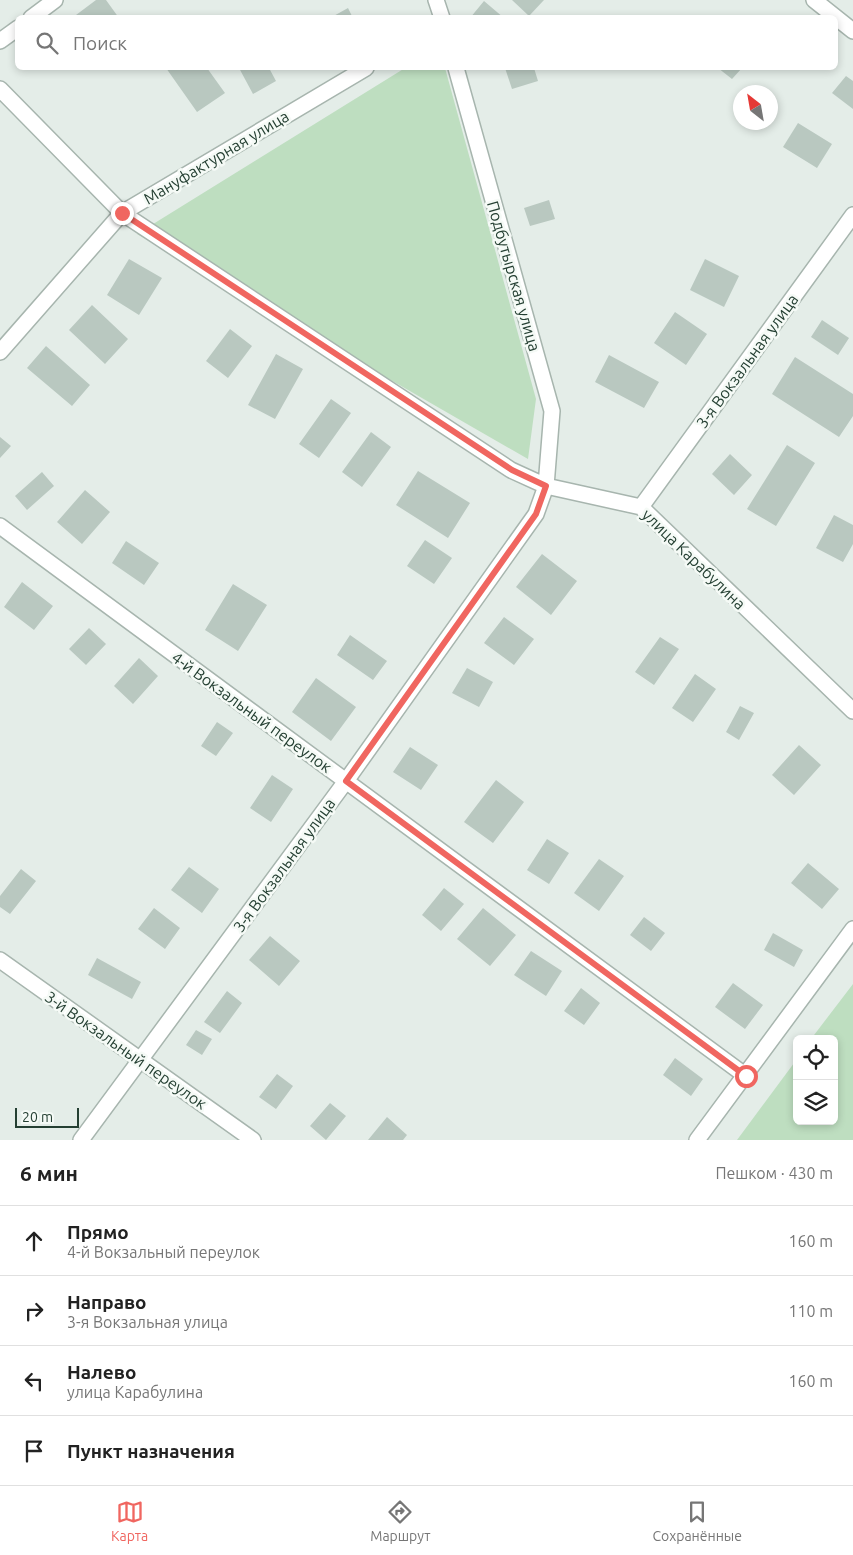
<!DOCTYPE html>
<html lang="ru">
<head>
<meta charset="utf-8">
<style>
	body { margin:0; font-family:Ubuntu,sans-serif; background:#f2f2f2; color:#222 }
	.controls { position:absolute; right:15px; bottom:15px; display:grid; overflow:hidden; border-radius:8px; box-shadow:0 2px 8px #0003 }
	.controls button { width:45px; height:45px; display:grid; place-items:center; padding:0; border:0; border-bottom:1px solid #e0e0e0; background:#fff; color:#222; font:25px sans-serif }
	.compass { position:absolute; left:733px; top:85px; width:45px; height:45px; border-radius:50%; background:#fff; box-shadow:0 2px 8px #0003; rotate:329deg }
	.scale { position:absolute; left:15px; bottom:12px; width:64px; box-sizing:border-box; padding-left:5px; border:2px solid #243f32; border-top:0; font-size:14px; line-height:18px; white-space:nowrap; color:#243f32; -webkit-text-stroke:4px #f5faf6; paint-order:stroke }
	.stop { position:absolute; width:15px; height:15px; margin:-11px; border:4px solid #f06660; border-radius:50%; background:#fff }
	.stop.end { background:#f06660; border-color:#fff; box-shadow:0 1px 5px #0008 }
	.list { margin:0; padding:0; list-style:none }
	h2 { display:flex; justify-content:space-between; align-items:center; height:65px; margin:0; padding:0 20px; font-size:21px }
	h2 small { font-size:16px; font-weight:400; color:#767676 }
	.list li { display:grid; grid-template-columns:32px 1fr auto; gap:15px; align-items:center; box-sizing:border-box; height:70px; padding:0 20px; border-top:1px solid #e0e0e0 }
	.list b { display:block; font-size:19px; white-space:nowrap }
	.list p { margin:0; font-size:16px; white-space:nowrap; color:#767676 }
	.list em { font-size:16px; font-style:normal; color:#767676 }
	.icon { flex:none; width:28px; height:28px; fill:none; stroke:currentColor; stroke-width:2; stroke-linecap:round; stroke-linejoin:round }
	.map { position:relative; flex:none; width:853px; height:1140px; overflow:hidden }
	.search { position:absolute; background:#fff; box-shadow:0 2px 8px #0003; left:15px; right:15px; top:15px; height:55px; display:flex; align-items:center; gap:12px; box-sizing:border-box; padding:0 18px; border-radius:8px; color:#767676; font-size:19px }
	.sheet { height:345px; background:#fff }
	nav { display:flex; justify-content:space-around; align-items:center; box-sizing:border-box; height:70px; border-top:1px solid #e0e0e0; background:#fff; font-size:14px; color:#767676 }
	nav a { display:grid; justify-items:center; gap:2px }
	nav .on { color:#f06660 }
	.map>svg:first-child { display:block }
	.green { fill:#bedec0 }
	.building { fill:#b9c8c0 }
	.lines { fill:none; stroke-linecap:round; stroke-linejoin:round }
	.minor-casing { stroke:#a7b5ae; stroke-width:18 }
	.minor { stroke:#fff; stroke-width:15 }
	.route { stroke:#f06660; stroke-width:6 }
	.labels { text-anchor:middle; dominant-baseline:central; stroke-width:5; stroke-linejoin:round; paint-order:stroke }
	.street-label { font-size:16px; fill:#243f32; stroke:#f5faf6 }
</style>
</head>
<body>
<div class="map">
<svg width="853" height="1140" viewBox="0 0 853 1140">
	<rect width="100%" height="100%" fill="#e4ede8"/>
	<path class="green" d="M405,68H445L536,399L528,459L137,234Z
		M853,984V1140H737L797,1059V1121H834V1039H811Z"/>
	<path class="building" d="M96,0H106L119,18H78L76,15Z
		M512,0H544L529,16Z
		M484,1L504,18H470Z
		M348,8L353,18H330Z
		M166,68H207L225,93L197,112Z
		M239,68H269L276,81L253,94Z
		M505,68H534L538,81L512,89Z
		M718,68H742L732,79Z
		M846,76L853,81V109L832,93Z
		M798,123L832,144L817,168L783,147Z
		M549,200L555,219L530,226L524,208Z
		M129,259L162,278L139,315L107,295Z
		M705,259L739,276L724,307L690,290Z
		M92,305L128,339L105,364L69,330Z
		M675,312L707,334L686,365L654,343Z
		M822,320L849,338L838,355L811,337Z
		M230,329L252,346L228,378L206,361Z
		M46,346L90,385L72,406L27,368Z
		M276,354L303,369L275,419L248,405Z
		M609,355L659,382L644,408L595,382Z
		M795,357L853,394V416L839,437L772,394Z
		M331,399L351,413L319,458L299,444Z
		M371,432L391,447L362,487L342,472Z
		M0,437L11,446L0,458Z
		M787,445L815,463L776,526L747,509Z
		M730,454L752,475L734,495L712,474Z
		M418,471L470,503L448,538L396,505Z
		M42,472L54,486L27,510L15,496Z
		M85,490L110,512L82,544L57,522Z
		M834,515L853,525V544L843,562L816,548Z
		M425,540L452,558L434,584L407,566Z
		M126,541L159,563L144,585L112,563Z
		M542,554L577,581L551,615L516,587Z
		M22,582L53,606L34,630L4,607Z
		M233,584L267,605L238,651L205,630Z
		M504,617L534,639L514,665L484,643Z
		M89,628L106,644L86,665L69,649Z
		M350,635L387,661L373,680L337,655Z
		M660,637L679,649L654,685L635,672Z
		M139,658L158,676L133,704L114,686Z
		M467,668L493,682L479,707L452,693Z
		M695,674L716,689L693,722L672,708Z
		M316,678L356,707L331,741L292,712Z
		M740,706L754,713L739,740L726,732Z
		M217,722L233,733L216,756L201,746Z
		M799,745L821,765L794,795L772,775Z
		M410,747L438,765L421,790L393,772Z
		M272,775L293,789L271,822L250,808Z
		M496,780L524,802L493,843L464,822Z
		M547,839L569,853L549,884L527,870Z
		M599,859L624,876L599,911L574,893Z
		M808,863L839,889L822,909L791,883Z
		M189,867L219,889L202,913L171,890Z
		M21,869L36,881L10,914L0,907V896Z
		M444,888L464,904L441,931L422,915Z
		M154,908L180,928L165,949L138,929Z
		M483,908L516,935L490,966L457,939Z
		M644,917L665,933L651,951L630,935Z
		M773,933L803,950L794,967L764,950Z
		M270,936L300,961L279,986L249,960Z
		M531,951L562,971L546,996L514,975Z
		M97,958L141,982L132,999L88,975Z
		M733,983L763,1005L745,1029L715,1007Z
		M581,988L600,1003L584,1025L564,1011Z
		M227,991L242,1003L220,1033L204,1022Z
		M196,1030L212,1039L202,1055L186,1045Z
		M675,1058L703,1079L691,1096L663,1075Z
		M277,1074L293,1086L276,1109L259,1097Z
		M330,1103L346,1116L326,1140L310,1126Z
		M387,1117L407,1135L403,1140H368Z"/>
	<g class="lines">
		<defs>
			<path id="minor" d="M436,0L442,18
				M814,0L853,31
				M31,18L55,0
				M0,41L18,28
				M0,89L122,213L511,470L546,486L641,507L853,711
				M0,352L122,213L366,68
				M641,507L853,215
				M0,526L746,1076
				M0,960L253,1140
				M81,1140L346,781L536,514L546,486L552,411L456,68
				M697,1140L853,929"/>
		</defs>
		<use href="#minor" class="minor-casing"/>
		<use href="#minor" class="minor"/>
	</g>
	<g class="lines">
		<path class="route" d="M122,213L512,470L546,486L536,514L346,781L746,1076"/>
	</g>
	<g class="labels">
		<g class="street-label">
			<text transform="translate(216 157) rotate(-31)">Мануфактурная улица</text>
			<text transform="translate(514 276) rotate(74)">Подбутырская улица</text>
			<text transform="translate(747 361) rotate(-54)">3-я Вокзальная улица</text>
			<text transform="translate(694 559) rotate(44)">улица Карабулина</text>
			<text transform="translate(252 712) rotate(36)">4-й Вокзальный переулок</text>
			<text transform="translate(284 865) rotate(-54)">3-я Вокзальная улица</text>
			<text transform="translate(126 1050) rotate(35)">3-й Вокзальный переулок</text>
		</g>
	</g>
</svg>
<div class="controls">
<button><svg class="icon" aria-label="locate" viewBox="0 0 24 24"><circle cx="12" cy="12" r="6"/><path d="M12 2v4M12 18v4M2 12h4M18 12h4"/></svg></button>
<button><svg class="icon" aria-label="layers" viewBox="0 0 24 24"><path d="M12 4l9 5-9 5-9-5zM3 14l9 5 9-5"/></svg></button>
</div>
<svg class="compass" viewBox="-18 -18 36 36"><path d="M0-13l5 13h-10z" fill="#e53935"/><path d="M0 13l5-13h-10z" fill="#767676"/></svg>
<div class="scale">20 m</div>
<div class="stop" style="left:746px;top:1076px"></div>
<div class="stop end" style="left:122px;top:213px"></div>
<div class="search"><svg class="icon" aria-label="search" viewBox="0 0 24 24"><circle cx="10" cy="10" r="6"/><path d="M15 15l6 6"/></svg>Поиск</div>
</div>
<section class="sheet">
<h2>6 мин<small>Пешком · 430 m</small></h2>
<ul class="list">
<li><svg class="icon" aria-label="ahead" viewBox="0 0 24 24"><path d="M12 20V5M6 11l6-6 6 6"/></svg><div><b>Прямо</b><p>4-й Вокзальный переулок</p></div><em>160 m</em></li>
<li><svg class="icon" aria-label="right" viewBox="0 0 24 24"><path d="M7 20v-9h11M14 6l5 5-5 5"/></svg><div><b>Направо</b><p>3-я Вокзальная улица</p></div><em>110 m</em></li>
<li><svg class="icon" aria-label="left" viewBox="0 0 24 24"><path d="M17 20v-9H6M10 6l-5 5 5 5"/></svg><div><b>Налево</b><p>улица Карабулина</p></div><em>160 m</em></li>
<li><svg class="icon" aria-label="arrive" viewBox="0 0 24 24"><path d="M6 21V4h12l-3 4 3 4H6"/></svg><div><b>Пункт назначения</b></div></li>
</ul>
</section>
<nav>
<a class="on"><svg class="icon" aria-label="map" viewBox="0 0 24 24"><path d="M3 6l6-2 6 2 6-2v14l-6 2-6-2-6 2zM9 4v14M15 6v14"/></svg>Карта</a>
<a><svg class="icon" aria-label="directions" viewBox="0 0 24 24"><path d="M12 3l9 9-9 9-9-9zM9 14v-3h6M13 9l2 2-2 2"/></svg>Маршрут</a>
<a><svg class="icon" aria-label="saved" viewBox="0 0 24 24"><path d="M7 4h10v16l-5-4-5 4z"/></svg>Сохранённые</a>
</nav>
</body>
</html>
